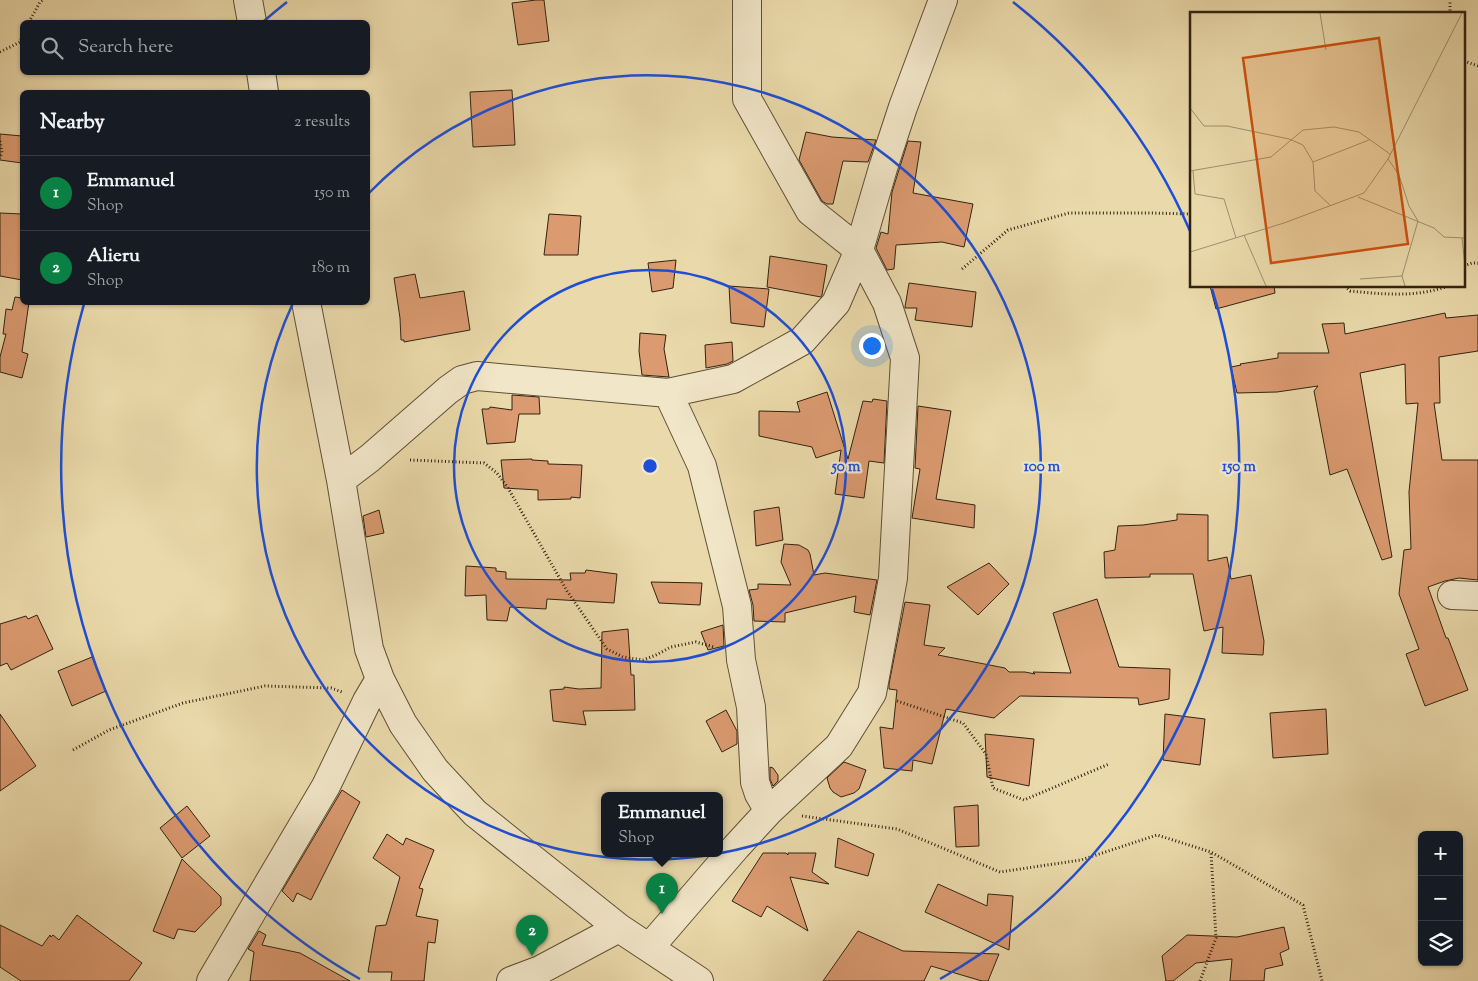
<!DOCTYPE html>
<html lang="en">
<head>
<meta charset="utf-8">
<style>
	body { margin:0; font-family:"Sorts Mill Goudy",serif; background:#242831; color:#f1f3f6 }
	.controls { position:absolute; right:15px; bottom:15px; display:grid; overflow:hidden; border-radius:8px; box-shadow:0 1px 4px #0004 }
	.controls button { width:45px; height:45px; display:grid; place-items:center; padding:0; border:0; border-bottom:1px solid #363941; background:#171b24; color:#f1f3f6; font:25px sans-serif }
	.you { position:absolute; left:871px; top:345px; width:18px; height:18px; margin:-12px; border:4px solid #fff; border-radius:50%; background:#1a73e8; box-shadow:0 0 0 8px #1a73e833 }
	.badge { display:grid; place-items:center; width:32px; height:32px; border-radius:50%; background:#0b8043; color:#fff; font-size:16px; font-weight:700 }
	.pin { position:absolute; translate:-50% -41px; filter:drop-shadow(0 1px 2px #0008) }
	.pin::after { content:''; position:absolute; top:26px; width:18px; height:15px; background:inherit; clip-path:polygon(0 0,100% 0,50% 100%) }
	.popup { position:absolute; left:601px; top:792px; width:122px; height:65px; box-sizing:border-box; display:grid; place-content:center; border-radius:8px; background:#171b24; filter:drop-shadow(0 1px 4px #0005); font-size:16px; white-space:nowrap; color:#9ea1a6 }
	.popup b { font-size:19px; color:#f1f3f6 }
	.popup::after { content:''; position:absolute; left:50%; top:100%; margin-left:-10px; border:10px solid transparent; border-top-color:#171b24 }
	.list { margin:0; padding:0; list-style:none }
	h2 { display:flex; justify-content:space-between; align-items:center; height:65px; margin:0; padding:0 20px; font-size:21px }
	h2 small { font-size:16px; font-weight:400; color:#9ea1a6 }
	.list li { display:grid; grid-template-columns:32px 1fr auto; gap:15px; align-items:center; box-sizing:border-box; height:75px; padding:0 20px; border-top:1px solid #363941 }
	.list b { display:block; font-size:19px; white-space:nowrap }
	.list p { margin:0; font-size:16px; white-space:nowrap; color:#9ea1a6 }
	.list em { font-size:16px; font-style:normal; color:#9ea1a6 }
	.icon { flex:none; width:28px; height:28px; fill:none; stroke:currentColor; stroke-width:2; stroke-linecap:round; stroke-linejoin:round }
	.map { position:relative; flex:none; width:1478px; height:981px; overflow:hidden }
	.search { position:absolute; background:#171b24; box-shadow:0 1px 4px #0004; left:20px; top:20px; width:350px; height:55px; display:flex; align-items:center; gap:12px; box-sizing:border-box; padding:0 18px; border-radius:8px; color:#9ea1a6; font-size:19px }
	.panel { position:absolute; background:#171b24; box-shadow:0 1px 4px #0004; left:20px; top:90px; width:350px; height:215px; border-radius:8px }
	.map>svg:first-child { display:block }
	.building { fill:#db9a70; stroke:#312311 }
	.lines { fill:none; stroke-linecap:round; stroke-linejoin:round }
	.minor-casing { stroke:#5f5037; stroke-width:30 }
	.path { stroke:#312311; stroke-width:3; stroke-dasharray:1 2.5; stroke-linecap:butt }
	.minor { stroke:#f1e6c8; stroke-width:28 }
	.ring { fill:none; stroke:#1d4ed8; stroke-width:2.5 }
	.inset-road { fill:none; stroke:#a0906d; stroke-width:1 }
	.view { fill:#cd510d; fill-opacity:0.15; stroke:#cd510d; stroke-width:2.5 }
	.inset-edge { fill:none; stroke:#312311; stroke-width:2.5 }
	.centre { fill:#1d4ed8; stroke:#f1e6c8; stroke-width:2.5 }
	.ring-label { font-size:15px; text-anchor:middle; font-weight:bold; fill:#1d4ed8; stroke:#f1e6c8; stroke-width:4.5; stroke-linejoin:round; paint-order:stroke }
</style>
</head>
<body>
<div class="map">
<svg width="1478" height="981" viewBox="0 0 1478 981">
	<rect width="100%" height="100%" fill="#ead9aa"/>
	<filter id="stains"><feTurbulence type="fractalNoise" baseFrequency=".004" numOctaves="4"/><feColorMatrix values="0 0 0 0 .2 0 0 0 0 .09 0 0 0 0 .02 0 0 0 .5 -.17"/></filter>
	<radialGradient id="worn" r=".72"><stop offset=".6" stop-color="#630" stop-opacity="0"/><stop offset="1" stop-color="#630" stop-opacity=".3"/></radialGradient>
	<path class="building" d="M536,0H544L549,41L518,45L512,3Z
		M512,90L515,145L473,147L470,92Z
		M806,132L832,137L876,140L868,162L843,161L833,204H827L822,201L799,160Z
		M0,134L22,136V163L0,160Z
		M908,141L921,142L913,193L973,204L964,247L942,242L896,245L894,269L887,270L876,248L881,232L888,234L892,192Z
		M0,213L22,214V280L0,276Z
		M549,214L581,216L578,255H544Z
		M770,256L827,265L822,295L821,297L767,287Z
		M676,260L673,288L652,292L648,263Z
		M415,274L420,298L464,291L470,330L404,342V340H401L400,318L394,278Z
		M909,283L976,292L972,327L915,320L917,308H905V307Z
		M729,286L769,289L764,327L731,323Z
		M1210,286H1274L1275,293L1216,309Z
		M15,297L22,298V302H29L22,352L28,354L22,378L0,372V357L6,334H3L6,309L12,310Z
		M1445,313L1446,318L1478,315V351L1439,357L1440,403H1434L1442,460H1478V580L1459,578L1445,581L1428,587L1446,638H1448L1468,690L1425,706L1406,654L1419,649L1399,594L1404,550L1411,549L1409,492L1418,403L1406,404L1405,364L1360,373L1392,557L1382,560L1347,469L1330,475L1314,391L1318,386L1277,392L1237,393L1231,367L1241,365L1240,364L1278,358V353H1329L1322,324L1344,323L1345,334Z
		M640,333L666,335L664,349L669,377L642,375L639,351Z
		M732,342L733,361L727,364L706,368L705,345Z
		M827,392L848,459L863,401L872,402L873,399L887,401L884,463L869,461L864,498L835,494L841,450L816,458L812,447L759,436V411L800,412L797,402Z
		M512,395L539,397L540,414H519L515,442L487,444L482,409H489L490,407L512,410Z
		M918,406L951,411L936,499L975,505L974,528L912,518L920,469L915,468Z
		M532,459V460L548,461V464L582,465L580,498L571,497V499L538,500V490L504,488L501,460Z
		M779,507L783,540L756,546L754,511Z
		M379,510L384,533L366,537L363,516Z
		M1177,514L1208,515V561L1227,557L1231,579L1251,575L1264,641L1263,655L1222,653L1223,627L1204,631L1193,574H1150V577L1105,578L1104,552L1115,550L1118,526L1143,525L1177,520Z
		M784,544L799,545L808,550L810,554L814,575L825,573L877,580L870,615L854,612L856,596L785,613V622L754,621L753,605L749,590L758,589V584L791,585L781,562Z
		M989,563L1009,584L978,615L964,602L947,587Z
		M466,566L496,568V571L506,572V579L571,580L570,573H585L586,570L617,574L614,603L547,599L546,609L510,607L507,621L487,620L486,595L465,596Z
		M651,582L702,583L700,605L659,603Z
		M1097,599L1119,667L1170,669L1169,699L1139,705L1138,698L1020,696L994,718L946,709L932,764L913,760L912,771L884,768L880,727L893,729L897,690L889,689V684L905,602L930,605L924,645L945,648L938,655L1005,668L1009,672H1025L1035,674L1033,672L1071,673L1053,613Z
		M37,615L53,649L11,670L7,663L0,666V624L26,616L28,619Z
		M723,625L724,646L708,650L701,632Z
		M628,629L631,675H634L635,710L583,711L586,725L553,721L550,690L564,689V687L579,689L601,688L602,632Z
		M92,657L106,691L72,706L58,671Z
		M1326,709L1328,754L1273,758L1270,713Z
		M726,710L737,731V744L722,752L706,721Z
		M0,714L36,766L0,791Z
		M1165,714L1205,719L1200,765L1163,760Z
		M985,734L1034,739L1029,786L987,777Z
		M844,762L866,770L859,789L854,793L841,797L833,792L830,788L827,778Z
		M770,767L773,768L778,775V781L773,786L770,779Z
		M342,790L360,802L311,900L297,893L293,902L282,891Z
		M978,805L979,846L956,847L954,807Z
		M187,806L210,836L182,858L160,828Z
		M387,834L403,845L406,838L434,850L419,888L423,889L416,916L438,920L435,943L428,942L424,981H391L392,972H368L376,926L386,925L400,877L373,858Z
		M838,838L874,854L868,876L835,867Z
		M763,853H786L788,855V853H816L812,872L829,884L790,877L808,931L767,906L761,917L732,901Z
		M182,859L221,897V905L195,932L178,929L174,939L153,931Z
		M938,884L987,906L988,894L1013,896L1009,950L925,912Z
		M77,915L142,963L129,981H21L0,967V925L42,946L50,935L51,937L53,935L59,940Z
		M1284,927L1289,949L1280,953L1283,965L1265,969L1264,981H1230L1232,959L1196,963L1173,981H1166L1162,956L1187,935L1237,937Z
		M259,931L266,935L262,945L300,953L350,981H250L254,952L248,949Z
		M858,931L903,951L999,954L988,981H982L931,966L924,981H823Z"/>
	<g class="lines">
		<defs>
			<path id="minor" d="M248,0L252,22
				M261,72L264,92
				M306,302L341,480L369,649L380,679L403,724L435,770L475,813L619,928L699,981
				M668,393L702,466L737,606L741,660L751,707L755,782L759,794L769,811
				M341,480L370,458L448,390L462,380L477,376L668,393L733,379L802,341L836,303L859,250L883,168L903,107L943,0
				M1452,595L1478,596
				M649,948L736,847L769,811L839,746L872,693L893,578L905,358L887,303L859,250L810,211L747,99V0
				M211,981L326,786L367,701L380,679
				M511,981L540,970L619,928"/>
		</defs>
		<use href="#minor" class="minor-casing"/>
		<path class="path" d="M1450,14V0
			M29,22L40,2L43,0
			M0,52L20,42L22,37
			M1464,61L1478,66
			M0,141L2,153L0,157
			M1464,266L1472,263H1478
			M962,269L1008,230L1069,213H1151L1192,214
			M1345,286L1350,291C1382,294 1416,298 1448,286
			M410,460L484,463L497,473L508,488L567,591L607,649L623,657L643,660L656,655L671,647L696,642L714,647
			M897,701L963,723L986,754L993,788L1024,800L1109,764
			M73,750L109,730L183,703L265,686L331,688L342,692
			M802,816L897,829L1000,872L1081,860L1157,835L1211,852L1303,905L1322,981
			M1200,981L1216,938L1211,852"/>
		<use href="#minor" class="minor"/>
	</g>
	<g class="ring">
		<circle cx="650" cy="466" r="196"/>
		<path d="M368 194A392 392 0 1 1 293 303"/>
		<path d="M360 979A589 589 0 0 1 84 304M264 21A589 589 0 0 1 287 2M1013 2A589 589 0 0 1 1190 231M1212 289A589 589 0 0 1 940 979"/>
	</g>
	<g transform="translate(1190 12)">
		<rect width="275" height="275" fill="#ead9aa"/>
		<path class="inset-road" d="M130,1L136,38M0,96L14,114H37L99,127L113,133L123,150L125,179L141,194M198,147L209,163L219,194L228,209L212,264L215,274M123,150L179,128M0,159L81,145L113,118L144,115L169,120L200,142M3,159L5,182L34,187L46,226M168,185L244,216L254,225L275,226M54,223L76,274M272,226L275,254M0,240L94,211L174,181L198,147L272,1M170,267L212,264"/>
		<path class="view" d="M189,26L218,232L81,251L53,46Z"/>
		<rect width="275" height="275" class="inset-edge"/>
	</g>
	<circle cx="650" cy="466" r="8" class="centre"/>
	<g class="ring-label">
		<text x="846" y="471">50 m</text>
		<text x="1042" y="471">100 m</text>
		<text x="1239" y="471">150 m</text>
	</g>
	<rect width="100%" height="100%" filter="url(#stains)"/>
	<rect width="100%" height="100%" fill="url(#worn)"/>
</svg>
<div class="controls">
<button>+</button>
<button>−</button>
<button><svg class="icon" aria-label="layers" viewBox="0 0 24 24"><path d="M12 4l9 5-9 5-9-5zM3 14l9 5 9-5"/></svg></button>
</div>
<div class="you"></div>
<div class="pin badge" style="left:662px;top:914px">1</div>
<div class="popup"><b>Emmanuel</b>Shop</div>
<div class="pin badge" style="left:532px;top:956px">2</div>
<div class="search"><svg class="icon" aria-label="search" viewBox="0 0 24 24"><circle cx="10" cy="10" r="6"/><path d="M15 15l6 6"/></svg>Search here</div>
<section class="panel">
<h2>Nearby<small>2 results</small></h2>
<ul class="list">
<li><span class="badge">1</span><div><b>Emmanuel</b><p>Shop</p></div><em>150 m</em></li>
<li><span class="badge">2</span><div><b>Alieru</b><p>Shop</p></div><em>180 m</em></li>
</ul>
</section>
</div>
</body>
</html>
